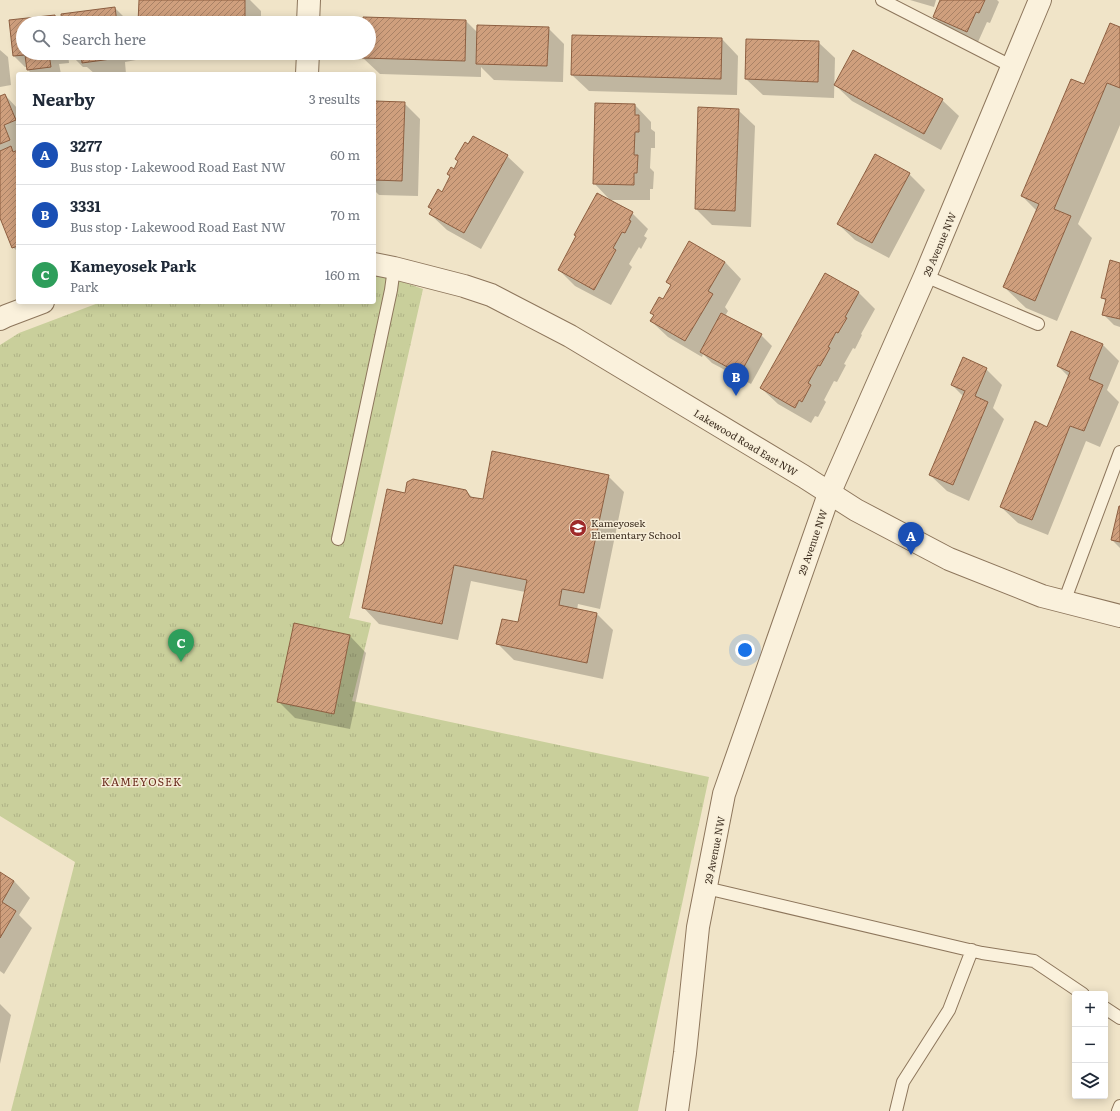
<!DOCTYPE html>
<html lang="en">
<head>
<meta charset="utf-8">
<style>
	body { margin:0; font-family:Literata,serif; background:#f2f2f3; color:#1f2937 }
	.controls { position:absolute; right:12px; bottom:12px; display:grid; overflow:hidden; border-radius:4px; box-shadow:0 2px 10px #0003 }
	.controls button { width:36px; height:36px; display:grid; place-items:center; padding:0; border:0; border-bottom:1px solid #e0e1e3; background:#fff; color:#1f2937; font:20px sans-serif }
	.you { position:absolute; left:745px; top:650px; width:14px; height:14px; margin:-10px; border:3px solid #fff; border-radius:50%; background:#1a73e8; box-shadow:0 0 0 6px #1a73e833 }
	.badge { display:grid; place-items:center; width:26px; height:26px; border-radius:50%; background:#9e2a2b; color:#fff; font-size:13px; font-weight:700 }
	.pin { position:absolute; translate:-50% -33px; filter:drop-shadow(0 1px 2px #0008) }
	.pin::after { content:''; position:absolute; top:21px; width:14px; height:12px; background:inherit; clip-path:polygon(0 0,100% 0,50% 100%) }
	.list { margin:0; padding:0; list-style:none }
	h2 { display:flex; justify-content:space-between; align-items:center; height:52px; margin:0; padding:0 16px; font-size:17px }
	h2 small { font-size:13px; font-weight:400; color:#747a83 }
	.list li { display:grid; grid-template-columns:26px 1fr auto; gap:12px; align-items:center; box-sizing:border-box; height:60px; padding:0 16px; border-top:1px solid #e0e1e3 }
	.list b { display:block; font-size:15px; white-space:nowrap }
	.list p { margin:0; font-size:13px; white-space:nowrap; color:#747a83 }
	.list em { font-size:13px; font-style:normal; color:#747a83 }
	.icon { flex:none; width:22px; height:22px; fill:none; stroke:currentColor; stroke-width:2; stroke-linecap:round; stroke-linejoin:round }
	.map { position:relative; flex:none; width:1120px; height:1111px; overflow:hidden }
	.search { position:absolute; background:#fff; box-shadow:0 2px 10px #0003; left:16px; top:16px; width:360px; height:44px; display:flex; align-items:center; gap:10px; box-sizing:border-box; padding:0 14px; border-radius:22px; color:#747a83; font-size:15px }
	.panel { position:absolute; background:#fff; box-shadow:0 2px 10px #0003; left:16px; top:72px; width:360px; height:232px; border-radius:4px }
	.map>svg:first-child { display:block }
	.park { fill:url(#park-tufts) }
	.shadow { fill:#0003 }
	.building { fill:url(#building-hatch); stroke:#8d5f41 }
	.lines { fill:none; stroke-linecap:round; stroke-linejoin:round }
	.service-casing { stroke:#8d765c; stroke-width:14 }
	.minor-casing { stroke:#8d765c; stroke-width:24 }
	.tertiary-casing { stroke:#8d765c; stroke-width:24 }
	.service { stroke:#faf1dc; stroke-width:12 }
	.minor { stroke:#faf1dc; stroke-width:22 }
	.tertiary { stroke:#faf1dc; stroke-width:22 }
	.labels { text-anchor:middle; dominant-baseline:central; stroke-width:3; stroke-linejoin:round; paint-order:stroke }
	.street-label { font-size:10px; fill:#3d2e20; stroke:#f7eed8 }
	.poi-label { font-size:10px; fill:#3d2e20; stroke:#f7eed8; text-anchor:start }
	.neighbourhood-label { font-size:11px; letter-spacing:1px; fill:#6b2e1e; stroke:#f7eed8 }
</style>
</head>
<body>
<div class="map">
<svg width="1120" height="1111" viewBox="0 0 1120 1111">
	<defs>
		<pattern id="park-tufts" width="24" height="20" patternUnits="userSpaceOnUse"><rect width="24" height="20" fill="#c9cf9b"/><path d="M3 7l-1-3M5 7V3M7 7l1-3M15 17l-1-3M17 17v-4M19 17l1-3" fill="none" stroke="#aeb285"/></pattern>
		<pattern id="building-hatch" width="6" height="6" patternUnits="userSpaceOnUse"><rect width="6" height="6" fill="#cf9f7d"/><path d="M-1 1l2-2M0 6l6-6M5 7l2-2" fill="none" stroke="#a98266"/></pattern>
	</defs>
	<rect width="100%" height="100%" fill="#f0e4c8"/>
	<path class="park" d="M374,272L423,289L349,618L371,623L352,701L709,777L638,1111H11L75,862L0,816V345L19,333L101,302H374Z"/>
	<path class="shadow" d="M140,0H250L261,11V23H139Z
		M910,0H936L934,7Z
		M941,0H997L999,2L990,23L987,22L978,42L945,28L934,17Z
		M115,8L130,23H64Z
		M54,16L61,23H23V53H68L69,63L59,64L61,74H32L28,70L27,67H25L14,56L11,21Z
		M466,21L478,33L548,28L564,44L563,82L494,80L481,67V77L380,74L363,58V53H369V23H364Z
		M1120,28V125L1078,224L1092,238L1057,321L1026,308L1004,287L1037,211L1022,196Z
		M722,39L738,56L737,95L589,91L572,75Z
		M818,42L835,58L834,98L763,95L746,79Z
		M0,50L8,57L11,85L0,87Z
		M69,53H135L136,60L125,62L126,74H95L87,67H83Z
		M164,53H198V59L168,58Z
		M214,53H248V60L220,59Z
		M835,85L942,100L959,116L941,150L852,101Z
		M5,95L18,109V252L13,247L0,215V97Z
		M374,102L404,103L420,119L418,196L379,195L374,190Z
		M596,104L635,105L651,122V129L655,132V148H651L650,168L654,172L653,189H650V200H610L594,183Z
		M738,110L755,126L751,227L712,225L696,209Z
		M469,145L507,156L524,172L481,249L447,230L430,214L432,210L429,207L442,193Z
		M909,174L925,190L889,258L855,240L838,224Z
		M632,213L648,229L644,236L647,238L641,249L639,247L629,264L632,267L611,305L575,286L559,270Z
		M725,262L741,279L725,307L728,311L725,316L761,335L772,346L751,384L712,363L703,354L702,357L668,337L651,321L654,316L651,312L663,301L672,286L667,281Z
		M1120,264V327L1114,325L1103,314L1107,302L1102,298Z
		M858,292L875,309L861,334L862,335L855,349L853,348L844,364L846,365L837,382L834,381L824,400L826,402L818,417L815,416L811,423L778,404L761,388Z
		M1072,332L1103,345L1119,361L1107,390L1119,402L1100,447L1086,441L1048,535L1018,523L1001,507L1048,428L1069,377L1058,366Z
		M986,369L1002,385L993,408L1004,419L969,501L947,491L930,475L964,397L952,385Z
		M608,476L624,492L600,609L578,604L577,610L597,614L613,630L603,679L514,660L498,644L519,623L525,592L471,581L458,640L379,624L363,607L405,494L466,491L473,498L483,501Z
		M1120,507V548L1112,540Z
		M295,624L350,636L366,653L350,729L295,718L278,701Z
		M0,873L14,881L30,898L19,915L32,928L4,974L0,971Z
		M0,1004L11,1015L0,1064Z"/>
	<path class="building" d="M139,0H245V23H138Z
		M940,0H985L979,13L976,12L967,32L933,17Z
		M115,7L117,23H62L61,14Z
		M55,15L56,23H23V53H53L49,54L51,67L27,70L25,55L13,56L9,20Z
		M363,17L466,20L465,61L362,58V53H369V23H363Z
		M1110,23L1120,27V88L1107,83L1054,209L1071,216L1035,301L1003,287L1039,204L1021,196L1071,79L1084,84Z
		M477,25L549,27L547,66L476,64Z
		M572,35L722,38L721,79L571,75Z
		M746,39L819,41L818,82L745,79Z
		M853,50L943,99L924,134L834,85Z
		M81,53H110L111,59L82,63Z
		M5,94L16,120L4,125L10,140L0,144V96Z
		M374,101L405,102L402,181L374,180Z
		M595,103L635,104V115H639V132H635L634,155H638L637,173H634V185L593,184Z
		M698,107L739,109L735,211L695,209Z
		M473,136L508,155L464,233L429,214L432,209L428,207L438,189L442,192L450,176L447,174L451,167L454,169L458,161L455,159L465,142L468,144Z
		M11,146L13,152L18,150V246L12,248L0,218V151Z
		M875,154L910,173L872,243L837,224Z
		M597,193L633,212L629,220L631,221L625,233L622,232L613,248L616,250L594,290L558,270L576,236L574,235Z
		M689,241L725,262L708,291L713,294L685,341L650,321L654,315L650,313L659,297L663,299L671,285L666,282Z
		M1110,260L1120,263V319L1102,315L1106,299L1101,298Z
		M825,273L859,292L845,317L847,318L838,333L836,332L828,347L830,348L820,366L818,365L808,383L811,385L802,402L799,400L795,408L760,388Z
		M721,313L762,334L740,374L700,352Z
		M1071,331L1103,344L1089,379L1103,385L1084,431L1070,426L1032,520L1000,507L1035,421L1047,427L1070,372L1057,366Z
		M963,357L987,368L975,396L988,402L953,485L929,475L965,391L951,385Z
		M492,451L609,475L584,593L562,589L559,605L597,613L587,663L496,644L502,619L518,622L527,580L454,565L442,624L362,608L387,489L405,493L407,482L413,479L466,490L470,497L483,499Z
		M1119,506H1120V542L1111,540Z
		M294,623L350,635L334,714L277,702Z
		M0,872L14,881L2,902L16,911L0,938Z"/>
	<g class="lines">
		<defs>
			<path id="service" d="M882,0L1013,67
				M925,276L1038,324
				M338,539L391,290L394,268
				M1064,602L1120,452
				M706,888L982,953L1034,961L1083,994
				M1105,1008L1120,1018
				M896,1111L903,1082L949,1010L972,950
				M1118,1111L1120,1106"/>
			<path id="minor" d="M829,494L925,276L1040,0"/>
			<path id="tertiary" d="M308,23L309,0
				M307,74L308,53
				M374,264L394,268L464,286L491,295L570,336L803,476L856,510L949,559L1042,596L1120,616
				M0,319L6,316L43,302
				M677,1111L685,1053L698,927L724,794L829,494"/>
		</defs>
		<use href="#service" class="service-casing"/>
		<use href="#minor" class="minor-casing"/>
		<use href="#tertiary" class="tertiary-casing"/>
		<use href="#service" class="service"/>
		<use href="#minor" class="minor"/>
		<use href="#tertiary" class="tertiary"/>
	</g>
	<defs>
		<symbol id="school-disc" viewBox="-11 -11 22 22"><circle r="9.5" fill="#9e2a2b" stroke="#f7eed8"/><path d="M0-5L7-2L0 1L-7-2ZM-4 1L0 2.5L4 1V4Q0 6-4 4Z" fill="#fff"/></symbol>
	</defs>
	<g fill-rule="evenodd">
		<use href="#school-disc" x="568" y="518" width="20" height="20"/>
	</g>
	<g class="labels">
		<g class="street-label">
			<text transform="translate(939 244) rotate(-67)">29 Avenue NW</text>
			<text transform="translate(746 442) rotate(31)">Lakewood Road East NW</text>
			<text transform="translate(812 542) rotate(-71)">29 Avenue NW</text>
			<text transform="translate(714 850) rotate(-79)">29 Avenue NW</text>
		</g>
		<g class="poi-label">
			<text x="591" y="522">Kameyosek<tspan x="591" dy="12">Elementary School</tspan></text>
		</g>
		<g class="neighbourhood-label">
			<text x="142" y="781">KAMEYOSEK</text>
		</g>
	</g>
</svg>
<div class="controls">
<button>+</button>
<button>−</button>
<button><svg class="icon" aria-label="layers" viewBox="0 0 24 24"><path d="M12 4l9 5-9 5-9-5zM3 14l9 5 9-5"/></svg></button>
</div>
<div class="you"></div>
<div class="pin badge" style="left:911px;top:555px;background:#1a4fb4">A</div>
<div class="pin badge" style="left:736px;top:396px;background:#1a4fb4">B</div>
<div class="pin badge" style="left:181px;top:662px;background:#2e9e5b">C</div>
<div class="search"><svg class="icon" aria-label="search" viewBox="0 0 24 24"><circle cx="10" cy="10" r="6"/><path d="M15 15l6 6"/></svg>Search here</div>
<section class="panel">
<h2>Nearby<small>3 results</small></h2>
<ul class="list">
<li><span class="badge" style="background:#1a4fb4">A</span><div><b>3277</b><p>Bus stop · Lakewood Road East NW</p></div><em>60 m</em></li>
<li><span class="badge" style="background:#1a4fb4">B</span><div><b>3331</b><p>Bus stop · Lakewood Road East NW</p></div><em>70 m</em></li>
<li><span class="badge" style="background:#2e9e5b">C</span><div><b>Kameyosek Park</b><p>Park</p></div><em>160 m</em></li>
</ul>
</section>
</div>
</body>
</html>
